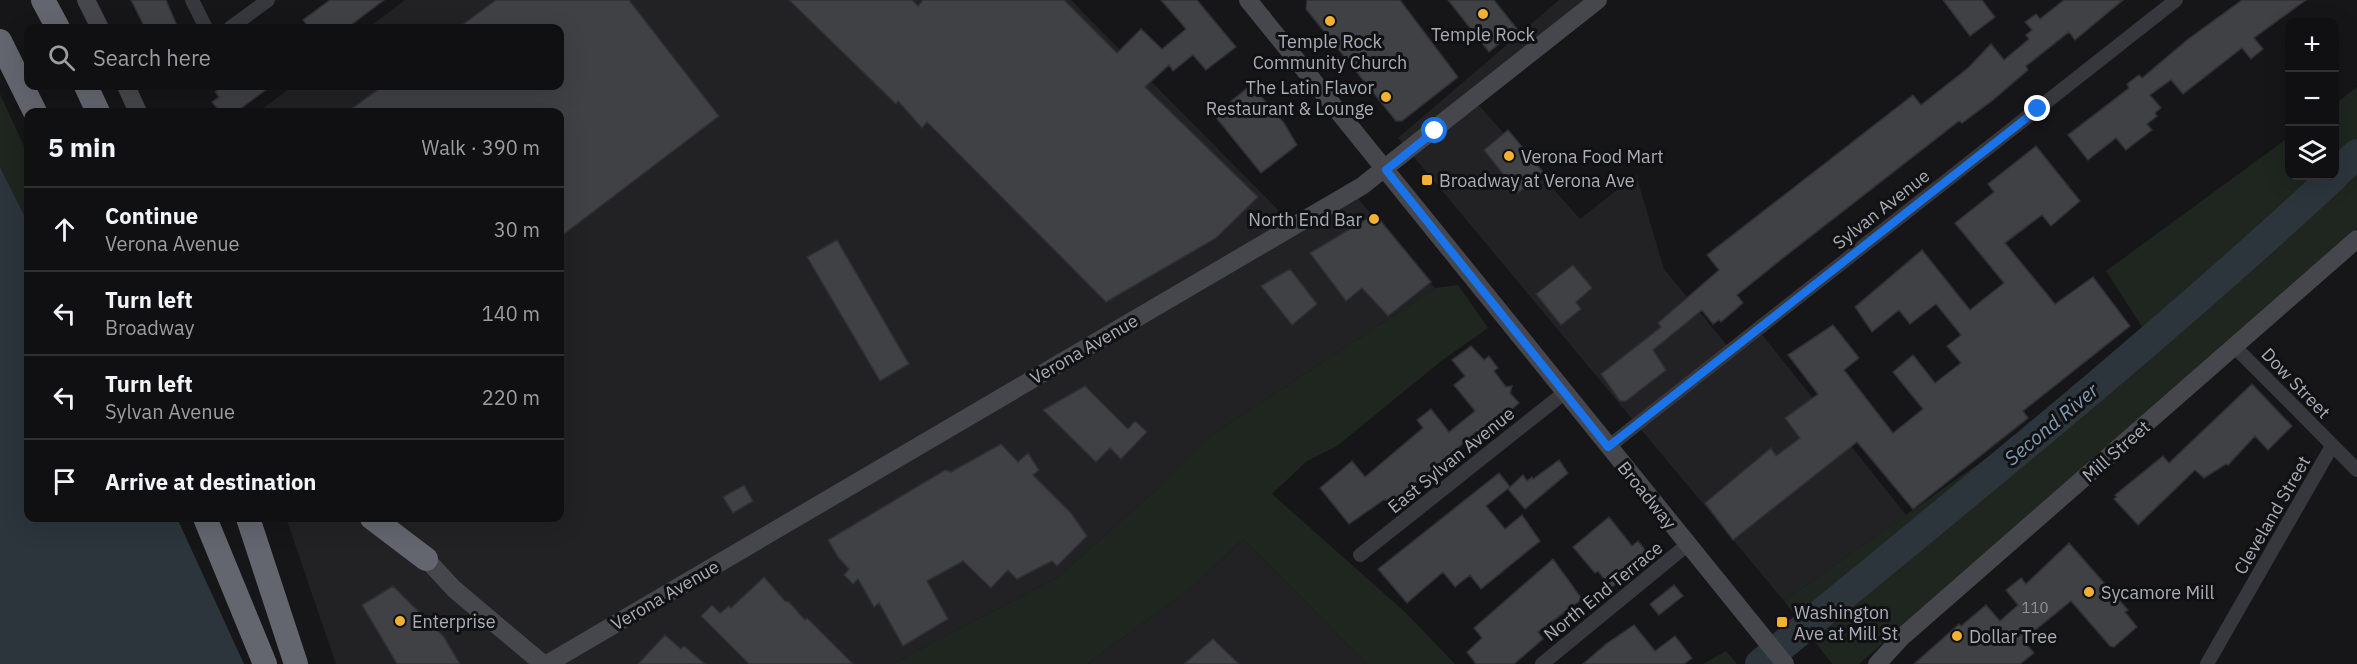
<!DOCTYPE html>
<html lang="en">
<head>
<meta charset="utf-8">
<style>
	body { margin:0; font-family:"IBM Plex Sans",sans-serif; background:#19191b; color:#f1f3f6 }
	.controls { position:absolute; right:18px; top:18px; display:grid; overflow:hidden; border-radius:12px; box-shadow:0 6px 24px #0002 }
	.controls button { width:54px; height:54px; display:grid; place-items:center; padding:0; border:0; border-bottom:2px solid #303032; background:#101012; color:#f1f3f6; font:30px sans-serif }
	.stop { position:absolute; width:18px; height:18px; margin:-14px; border:4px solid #1a73e8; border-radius:50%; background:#fff }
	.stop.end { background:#1a73e8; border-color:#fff; box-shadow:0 2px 6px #0008 }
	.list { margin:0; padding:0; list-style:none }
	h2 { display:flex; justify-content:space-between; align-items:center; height:78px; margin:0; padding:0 24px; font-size:26px }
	h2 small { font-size:20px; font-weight:400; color:#9c9d9f }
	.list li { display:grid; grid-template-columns:39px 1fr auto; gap:18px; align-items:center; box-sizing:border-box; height:84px; padding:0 24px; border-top:2px solid #303032 }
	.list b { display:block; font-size:22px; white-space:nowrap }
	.list p { margin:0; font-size:20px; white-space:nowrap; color:#9c9d9f }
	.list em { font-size:20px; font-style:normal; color:#9c9d9f }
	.icon { flex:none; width:33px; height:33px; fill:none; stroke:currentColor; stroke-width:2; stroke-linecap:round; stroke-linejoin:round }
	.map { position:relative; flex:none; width:2357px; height:664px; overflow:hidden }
	.search { position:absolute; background:#101012; box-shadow:0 6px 24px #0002; left:24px; top:24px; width:540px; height:66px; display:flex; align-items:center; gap:15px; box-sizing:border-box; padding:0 21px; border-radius:12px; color:#9c9d9f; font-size:22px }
	.panel { position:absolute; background:#101012; box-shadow:0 6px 24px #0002; left:24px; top:108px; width:540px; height:414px; border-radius:12px }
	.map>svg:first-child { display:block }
	.built { fill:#222225 }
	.green { fill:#1e261f }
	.water { fill:#2c353c }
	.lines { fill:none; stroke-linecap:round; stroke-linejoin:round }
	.river { stroke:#2c353c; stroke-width:30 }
	.building { fill:#404145; stroke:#303034; stroke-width:1.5 }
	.street { stroke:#37383d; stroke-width:14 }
	.secondary { stroke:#45474d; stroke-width:18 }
	.highway { stroke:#63666e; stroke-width:24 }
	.route { stroke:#1a73e8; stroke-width:8 }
	.poi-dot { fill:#f2b134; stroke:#111113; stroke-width:2 }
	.labels { text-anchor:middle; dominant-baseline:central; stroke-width:6; stroke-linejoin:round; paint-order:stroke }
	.number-label { font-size:15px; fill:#8e929b }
	.poi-label { font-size:18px; fill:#a8adb8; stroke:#111113; text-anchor:start }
	.street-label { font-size:18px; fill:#a8adb8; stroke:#111113 }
	.water-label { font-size:20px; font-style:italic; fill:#7f9bb3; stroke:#111113 }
</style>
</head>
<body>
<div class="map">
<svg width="2357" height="664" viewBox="0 0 2357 664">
	<rect width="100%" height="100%" fill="#161618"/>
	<path class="built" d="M405,0H1071L1296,228L1354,194L1435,288L1208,438L1159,487L1057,578L892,664H336L286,518H560V112H258L293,86H560V28H368Z
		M1559,0H1604L1475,101L1580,219L1636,175L1664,269L1730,349L1756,327L1906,515L1784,601L1398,138Z
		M1243,539L1367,664H1087L1196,584Z"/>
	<path class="green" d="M2357,87V228L1859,664H1832L1784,601L2015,438L2144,330L2106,271L2289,137L2290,176H2334L2335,104Z
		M0,94L28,155V223L0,167Z
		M1458,285L1488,328L1440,362L1337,446L1307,461L1272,494L1405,612L1455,664H1367L1243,539L1196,584L1087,664H892L1057,578L1159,487L1208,438L1435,288Z
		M1726,651L1737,664H1703Z"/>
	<path class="water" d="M0,167L28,223V518H177L244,664H0Z"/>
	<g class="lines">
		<path class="river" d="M2334,175L2357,154
			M1760,664C1954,504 2150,347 2334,176"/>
	</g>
	<path class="building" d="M131,0H166L178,28H145Z
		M330,0H384L347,28H309L303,20Z
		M496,0H629L719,116L560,237V112H347L383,86H560V28H458Z
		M789,0H912L918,6L923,0H1064L1117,53L1141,29L1162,49L1186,29L1161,0H1197L1236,47L1206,70L1193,55L1173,71L1169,65L1145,87L1258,197L1216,238L1106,302L927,122L922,128L898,101L896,104Z
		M1307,0H1400L1458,77L1402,121H1396L1306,9Z
		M1448,0H1494L1517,29L1489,52Z
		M1943,0H1982L1995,17L1970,36Z
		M2064,0H2123L2075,40L2069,32L2026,66L2028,70L1993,100L1962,123L1959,121L1783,258L1737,295L1743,303L1721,322L1719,320L1713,324L1702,310L1653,350L1666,370L1626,401H1620L1601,374L1661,327L1658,323L1719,270L1707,255L1913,95L1921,105L1968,68L1991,44L2004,60L2029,39L2026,35L2032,30L2025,22L2036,14L2040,19Z
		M2242,0H2306L2254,38L2263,49L2251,59L2242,48L2183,94L2171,80L2150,95L2161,108L2155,113L2157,116L2147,124L2152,130L2126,150L2116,138L2088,160L2068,135L2129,88L2127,84L2139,75L2142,78L2187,40Z
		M1251,85L1284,123L1297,145L1261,173L1214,115Z
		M223,86H271L236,112H220L212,102L219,97L215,92Z
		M1508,130L1543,172L1518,193L1484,150Z
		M2036,146L2080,201L2051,226L2042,215L2005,243L2055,304L2093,277L2130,326L2023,411L2028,418L1913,509L1857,442L1733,540L1705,503L1771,448L1776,456L1800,438L1785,418L1818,394L1788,355L1833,325L1859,358L1844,370L1893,433L1923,409L1893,372L1913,355L1935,383L1961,363L1947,346L1961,335L1936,304L1910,324L1899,310L1872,332L1855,307L1922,250L1970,310L2004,283L1955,223L1994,192L1988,184Z
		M1375,214L1431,282L1388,316L1362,288L1346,301L1310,253Z
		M837,240L909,364L880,381L807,257Z
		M1573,265L1592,288L1576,302L1581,309L1561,325L1536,294Z
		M1290,269L1317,304L1292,325L1261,286Z
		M1471,346L1484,360L1489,356L1498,368L1494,371L1506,387L1512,386L1510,393L1519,403L1494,425L1478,435L1476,432L1396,502L1389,505L1385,499L1349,524L1320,488L1352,461L1365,477L1423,428L1417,420L1431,409L1449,432L1475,411L1454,385L1465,376L1452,360Z
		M2252,384L2292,426L2268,450L2255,436L2228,465L2226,464L2204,478L2195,470L2138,525L2114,499L2117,497L2115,495L2163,456L2169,463Z
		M1085,386L1128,429L1135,421L1147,432L1121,459L1110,448L1096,462L1043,410Z
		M1001,444L1018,462L1028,453L1039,470L1033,475L1071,513L1087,536L1057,566L1052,561L1017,579L1008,570L991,588L963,561L927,581L948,619L903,646L879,603L874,607L858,579L853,584L844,575L849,569L838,557L828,540L945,470L951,472Z
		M1559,460L1568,473L1525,509L1508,489L1523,475L1527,481L1532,477L1533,479Z
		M1499,473L1510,487L1486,506L1505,529L1522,515L1540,541L1481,589L1470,575L1455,587L1443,572L1407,603L1378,569Z
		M744,485L753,501L733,513L723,497Z
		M1609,517L1632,546L1638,541L1649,555L1611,588L1598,571L1595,573L1573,547Z
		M2069,543L2128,610L2125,612L2137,627L2114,647L2110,646L2071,601L2023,640L2034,653L2020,664H1914L1959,624L1961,626L1986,605L2000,621L2018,605L2006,590L2021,578L2026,584Z
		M1553,559L1582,599L1538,632L1543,639L1514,664H1476L1467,652L1482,638L1474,628Z
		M764,577L785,601L789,602L805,620L807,618L853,664H749L701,616L712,605L720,613L729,606L731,608Z
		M1674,585L1683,596L1659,615L1650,604Z
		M393,586L444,637L460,664H397L362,605Z
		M1634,625L1655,651L1675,636L1692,658L1684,664H1583L1606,644Z
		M665,635L681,649L684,646L705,664H638Z
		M1213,639L1239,664H1184Z"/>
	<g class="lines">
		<path class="street" d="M192,0L206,28
			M230,28L268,0
			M2235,347L2357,470
			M1608,447L2176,0
			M1360,555L1564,393
			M1542,664L1687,545
			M2207,664L2332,446"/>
		<path class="secondary" d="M86,0L100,28
			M1248,0L1785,664
			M126,86L138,112
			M417,549L454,589L543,664
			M547,664L1362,186L1598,0
			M1877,664L1902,637L2357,239"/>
		<path class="highway" d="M43,0L58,28
			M0,41L35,112
			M86,86L98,112
			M205,518L265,664
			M248,518L296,664
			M372,518L426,559"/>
	</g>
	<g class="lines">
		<path class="route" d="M1435,131L1386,170L1608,447L2038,109"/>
	</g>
	<g class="poi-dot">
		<circle cx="1483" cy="14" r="6"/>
		<circle cx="1330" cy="21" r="6"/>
		<circle cx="1386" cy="97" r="6"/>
		<circle cx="1509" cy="156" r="6"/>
		<rect x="1421" y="174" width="12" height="12" rx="3"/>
		<circle cx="1374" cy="219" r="6"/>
		<circle cx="2089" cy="592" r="6"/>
		<circle cx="400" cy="621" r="6"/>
		<rect x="1776" y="616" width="12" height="12" rx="3"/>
		<circle cx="1957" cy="636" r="6"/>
	</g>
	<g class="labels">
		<g class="number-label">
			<text x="2035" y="607">110</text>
		</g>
		<g class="poi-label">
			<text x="1483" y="34" text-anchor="middle">Temple Rock</text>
			<text x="1330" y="41" text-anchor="middle">Temple Rock<tspan x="1330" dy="21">Community Church</tspan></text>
			<text x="1374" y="87" text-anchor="end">The Latin Flavor<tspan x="1374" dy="21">Restaurant &amp; Lounge</tspan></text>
			<text x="1521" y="156">Verona Food Mart</text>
			<text x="1439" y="180">Broadway at Verona Ave</text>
			<text x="1362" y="219" text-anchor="end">North End Bar</text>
			<text x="2101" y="592">Sycamore Mill</text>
			<text x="1794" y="612">Washington<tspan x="1794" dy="21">Ave at Mill St</tspan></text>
			<text x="412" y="621">Enterprise</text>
			<text x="1969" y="636">Dollar Tree</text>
		</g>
		<g class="street-label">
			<text transform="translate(1881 209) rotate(-38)">Sylvan Avenue</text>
			<text transform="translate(1084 349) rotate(-30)">Verona Avenue</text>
			<text transform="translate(2296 383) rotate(46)">Dow Street</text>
			<text transform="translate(2116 451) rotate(-41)">Mill Street</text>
			<text transform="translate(1451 460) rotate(-39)">East Sylvan Avenue</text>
			<text transform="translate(1647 495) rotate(51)">Broadway</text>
			<text transform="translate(2272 515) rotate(-60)">Cleveland Street</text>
			<text transform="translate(1603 591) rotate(-39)">North End Terrace</text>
			<text transform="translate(665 595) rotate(-30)">Verona Avenue</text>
		</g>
		<g class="water-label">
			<text transform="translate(2051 424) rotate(-40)">Second River</text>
		</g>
	</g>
</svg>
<div class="controls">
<button>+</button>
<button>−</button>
<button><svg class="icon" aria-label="layers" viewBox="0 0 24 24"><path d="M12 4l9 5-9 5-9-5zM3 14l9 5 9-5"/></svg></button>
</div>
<div class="stop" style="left:1435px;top:131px"></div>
<div class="stop end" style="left:2038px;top:109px"></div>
<div class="search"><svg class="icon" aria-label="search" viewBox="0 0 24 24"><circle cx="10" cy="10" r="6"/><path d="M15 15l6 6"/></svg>Search here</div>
<section class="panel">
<h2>5 min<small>Walk · 390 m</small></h2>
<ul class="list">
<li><svg class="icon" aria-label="ahead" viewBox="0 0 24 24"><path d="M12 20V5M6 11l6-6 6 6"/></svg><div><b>Continue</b><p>Verona Avenue</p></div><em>30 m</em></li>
<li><svg class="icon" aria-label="left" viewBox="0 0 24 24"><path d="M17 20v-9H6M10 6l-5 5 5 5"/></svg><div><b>Turn left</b><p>Broadway</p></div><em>140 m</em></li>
<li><svg class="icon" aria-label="left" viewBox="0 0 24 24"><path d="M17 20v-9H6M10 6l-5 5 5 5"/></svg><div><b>Turn left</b><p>Sylvan Avenue</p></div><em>220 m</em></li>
<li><svg class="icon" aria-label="arrive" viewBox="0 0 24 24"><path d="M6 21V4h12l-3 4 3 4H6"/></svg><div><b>Arrive at destination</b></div></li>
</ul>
</section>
</div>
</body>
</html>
